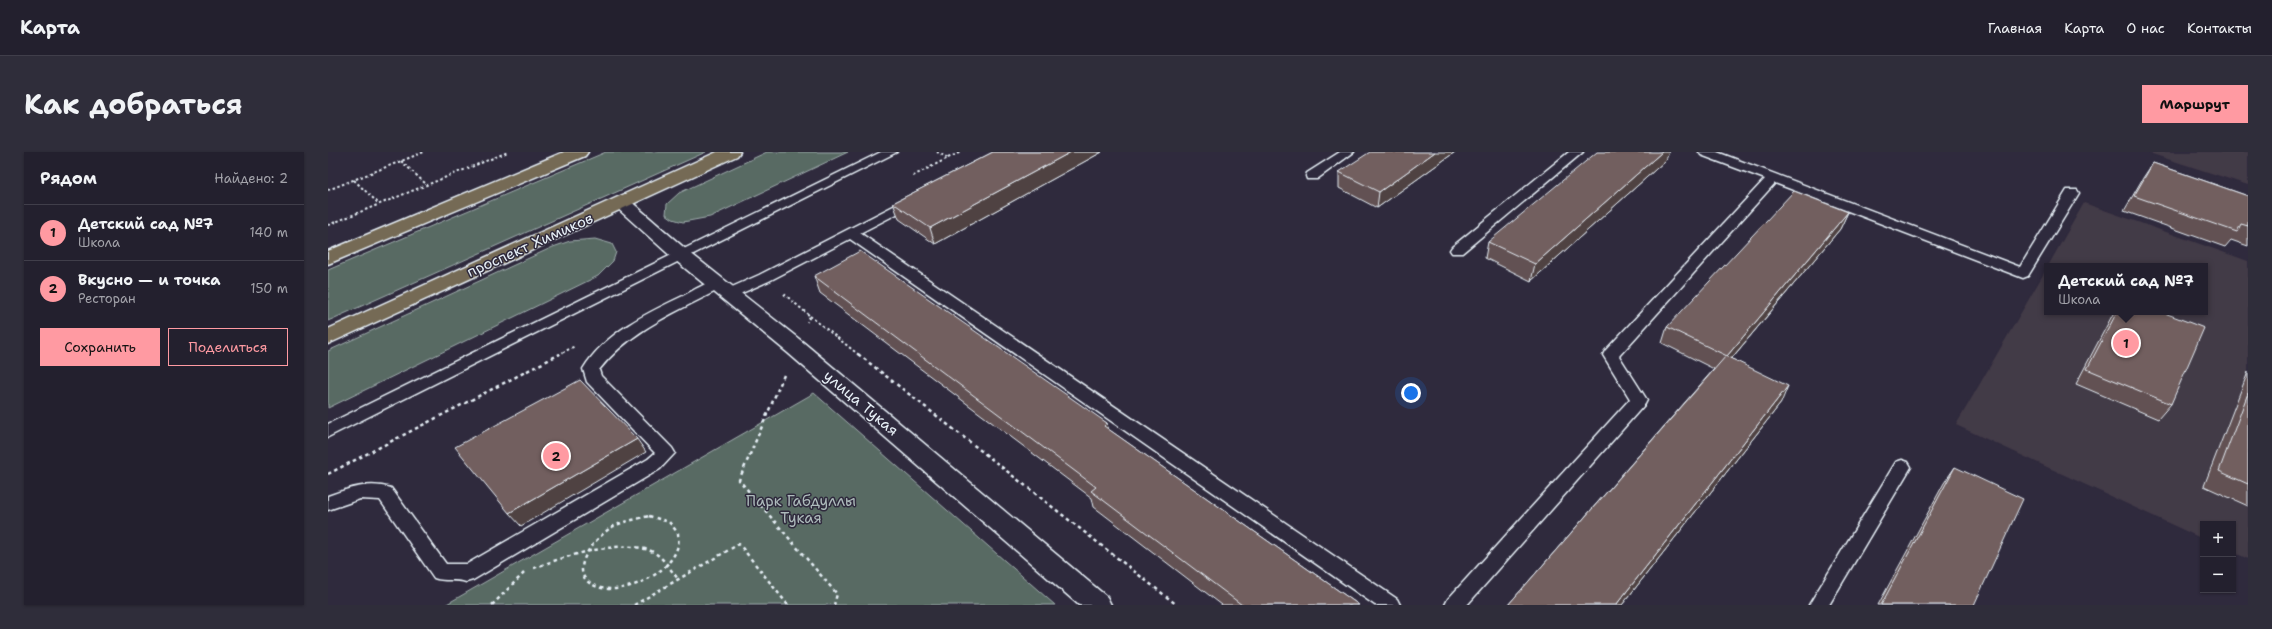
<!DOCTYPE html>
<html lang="ru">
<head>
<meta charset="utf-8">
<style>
	body { margin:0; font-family:"Shantell Sans",sans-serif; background:#2f2d3a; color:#f1f3f6 }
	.controls { position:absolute; right:12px; bottom:12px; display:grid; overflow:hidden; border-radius:0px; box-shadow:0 1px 3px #0004 }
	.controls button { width:36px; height:36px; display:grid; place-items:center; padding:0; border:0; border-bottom:1px solid #403e4a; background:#23202e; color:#f1f3f6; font:20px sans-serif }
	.you { position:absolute; left:1083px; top:241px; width:14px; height:14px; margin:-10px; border:3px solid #fff; border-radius:50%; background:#1a73e8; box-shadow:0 0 0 6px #1a73e833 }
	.badge { display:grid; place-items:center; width:26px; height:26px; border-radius:50%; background:#ff9aa2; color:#111; font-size:13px; font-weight:700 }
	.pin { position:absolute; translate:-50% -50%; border:2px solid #fff; box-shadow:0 1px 4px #0006 }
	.popup { position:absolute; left:1716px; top:111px; width:164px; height:52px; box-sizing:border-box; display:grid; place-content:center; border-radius:0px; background:#23202e; filter:drop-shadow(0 1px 3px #0005); font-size:13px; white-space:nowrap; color:#a3a3aa }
	.popup b { font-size:15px; color:#f1f3f6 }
	.popup::after { content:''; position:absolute; left:50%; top:100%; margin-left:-8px; border:8px solid transparent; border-top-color:#23202e }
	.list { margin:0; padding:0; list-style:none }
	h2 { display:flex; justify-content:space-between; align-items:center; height:52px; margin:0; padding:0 16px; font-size:17px }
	h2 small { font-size:13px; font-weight:400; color:#a3a3aa }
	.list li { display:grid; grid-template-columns:26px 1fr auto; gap:12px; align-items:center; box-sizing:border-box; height:56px; padding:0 16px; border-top:1px solid #403e4a }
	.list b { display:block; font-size:15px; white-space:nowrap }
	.list p { margin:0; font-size:13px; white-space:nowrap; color:#a3a3aa }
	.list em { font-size:13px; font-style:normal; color:#a3a3aa }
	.actions { display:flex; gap:8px; padding:12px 16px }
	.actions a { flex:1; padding:9px 0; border:1px solid #ff9aa2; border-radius:0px; text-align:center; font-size:14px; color:#ff9aa2 }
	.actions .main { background:#ff9aa2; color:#111 }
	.map { position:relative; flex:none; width:1920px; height:453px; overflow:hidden; border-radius:0px }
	header { display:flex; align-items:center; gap:24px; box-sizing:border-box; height:56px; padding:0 20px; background:#23202e; border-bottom:1px solid #403e4a }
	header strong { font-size:19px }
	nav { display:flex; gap:22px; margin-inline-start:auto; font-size:14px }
	.intro { display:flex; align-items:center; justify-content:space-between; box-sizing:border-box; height:96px; padding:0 24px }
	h1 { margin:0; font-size:28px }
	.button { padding:10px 18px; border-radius:0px; background:#ff9aa2; color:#111; font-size:14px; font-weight:700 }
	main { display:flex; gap:24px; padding:0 24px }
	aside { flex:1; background:#23202e; border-radius:0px; box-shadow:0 1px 3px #0004 }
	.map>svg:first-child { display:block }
	.built { fill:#433a47 }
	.green { fill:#586a63; stroke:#a0aeae }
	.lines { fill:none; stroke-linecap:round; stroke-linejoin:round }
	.service-casing { stroke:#e8f1f8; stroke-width:3 }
	.tertiary-casing { stroke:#e8f1f8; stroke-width:3 }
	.primary-casing { stroke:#e8f1f8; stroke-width:3 }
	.path-far1 { stroke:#e8f1f8; stroke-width:2; stroke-dasharray:2.5 2.5; stroke-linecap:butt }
	.path { stroke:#e8f1f8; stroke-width:2.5; stroke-dasharray:3.5 3.5; stroke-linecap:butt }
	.service { fill:#2f2a3d; fill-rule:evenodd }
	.tertiary { fill:#2f2a3d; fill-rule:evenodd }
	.primary { fill:#756a55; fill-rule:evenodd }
	.wall { fill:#625152; stroke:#e8f1f8 }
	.shaded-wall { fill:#504242; stroke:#e8f1f8 }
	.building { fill:#725e5f; stroke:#e8f1f8 }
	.labels { text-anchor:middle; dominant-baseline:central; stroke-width:3; stroke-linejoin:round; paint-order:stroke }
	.street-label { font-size:15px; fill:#e8f1f8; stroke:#2f2a3d }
	.park-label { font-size:15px; fill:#aebbbc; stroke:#2f2a3d }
</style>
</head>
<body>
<header>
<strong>Карта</strong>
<nav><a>Главная</a><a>Карта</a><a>О нас</a><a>Контакты</a></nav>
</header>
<div class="intro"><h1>Как добраться</h1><a class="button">Маршрут</a></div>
<main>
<aside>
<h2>Рядом<small>Найдено: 2</small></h2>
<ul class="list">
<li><span class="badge">1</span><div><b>Детский сад №7</b><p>Школа</p></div><em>140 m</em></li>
<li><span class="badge">2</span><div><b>Вкусно — и точка</b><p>Ресторан</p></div><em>150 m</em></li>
</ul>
<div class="actions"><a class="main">Сохранить</a><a>Поделиться</a></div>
</aside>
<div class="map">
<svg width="1920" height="453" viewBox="0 0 1920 453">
	<rect width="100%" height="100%" fill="#2f2a3d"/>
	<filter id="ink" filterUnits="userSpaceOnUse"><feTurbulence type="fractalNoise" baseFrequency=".025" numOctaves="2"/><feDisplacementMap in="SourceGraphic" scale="8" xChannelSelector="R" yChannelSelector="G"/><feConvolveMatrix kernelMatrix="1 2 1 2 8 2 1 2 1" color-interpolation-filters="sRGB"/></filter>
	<g filter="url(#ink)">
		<path class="built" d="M1818,0H1920V33Z
			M1756,51L1920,109V407L1905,400V372H1875V387L1628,273L1719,116V160H1877V114H1720Z"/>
		<path class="green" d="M278,0H378L0,169V118Z
			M439,0H520L382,65L355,70L345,67L338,62L339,52L351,41Z
			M267,87L284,92L288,100L285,109L270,124L0,256V199L225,95L242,89Z
			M486,241L727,453H117Z"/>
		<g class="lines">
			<defs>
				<path id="service" d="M553,0H569L0,285V272Z
					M1012,0H1026L989,27H979L978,24L979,21Z
					M1241,0H1255L1134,101H1124L1122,98L1124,95Z
					M1371,0H1389L1692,115L1739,38H1749L1751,41L1700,124L1695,126L1447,31L1291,204L1319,248L1317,252L1139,453H1117L1120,447L1302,247L1275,203L1277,199L1437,27L1373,3Z
					M587,43L592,44L594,47L592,50L532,81L1069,447L1072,453H1047L522,87L441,129L405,145H395L393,142L395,139L431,123Z
					M389,128L394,130L396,133L394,136C350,159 302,178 271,218L273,224L344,296L347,301L332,317L145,428L138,430C126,426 118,430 106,426L52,348L32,347L0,358V344C21,336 41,329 63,336L118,412H139L320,307L327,301L259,230L255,217C277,181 319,161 355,144C366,138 377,131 389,128Z
					M1574,308L1580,310L1583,315L1501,453H1481L1568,310Z"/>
				<path id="tertiary" d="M294,45L300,47L361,100L476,191L779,445L783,453H751L460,201L347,108L288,55L285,51L288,47Z"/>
				<path id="primary" d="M236,0H260L257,4L0,112V99Z
					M389,0H412L409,4L0,192V177Z"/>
			</defs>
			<use href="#service" class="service-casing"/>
			<use href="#tertiary" class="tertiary-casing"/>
			<use href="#primary" class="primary-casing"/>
			<path class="path-far1" d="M620,6L633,0
				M73,9L99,33
				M585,24L620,6L609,0
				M26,28L51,52
				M0,38L96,0
				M0,73L180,0
				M456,142L482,164L479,170
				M482,164L531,203
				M230,203L247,194"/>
			<path class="path" d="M530,202L849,453
				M456,223L411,328L509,442L506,453
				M0,322L232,202
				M321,364L341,370L350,381C350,384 351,389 350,393C344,422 292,447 265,433C237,419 269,383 286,374C297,369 309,367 321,364Z
				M206,416C235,405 293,386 323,399C335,404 343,419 351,428
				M164,453L196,421
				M306,453L411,392L460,453"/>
			<use href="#service" class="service"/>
			<use href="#tertiary" class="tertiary"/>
			<use href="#primary" class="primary"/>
		</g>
		<path class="wall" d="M665,0H774L607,92L571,67L565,51Z
			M1127,0L1049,56L1011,36V20Z
			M1338,8L1203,129L1157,106L1160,90Z
			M1825,11L1920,44V94L1903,88L1897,95L1796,59L1815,26Z
			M1520,60L1512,77L1404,206L1453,251L1294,453H1180L1386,217L1334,191L1339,175Z
			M486,124L779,271L780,277L1031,453H894L766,355L764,346L492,141Z
			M1786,160H1834L1843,252L1830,267L1748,232Z
			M1920,220V354L1876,334Z
			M1627,315L1646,453H1550L1616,331Z"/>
		<path class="shaded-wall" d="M743,0H774L607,92L602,76Z
			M1107,0H1127L1049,56L1051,40Z
			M1334,0H1341L1338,8L1203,129L1207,112Z
			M1520,60L1512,77L1392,220L1399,204Z
			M1460,234L1453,251L1294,453H1288Z
			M779,271L782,288L776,274Z
			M309,287L318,300L193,374L181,361Z"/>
		<path class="building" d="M665,0H743L602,76L565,51Z
			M1042,0H1107L1051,40L1011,20Z
			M1269,0H1334L1207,112L1160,90Z
			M1825,11L1920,44V74L1913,72L1909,80L1806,44Z
			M1466,39L1520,60L1399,204L1339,175Z
			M532,99L779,271L776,274L1031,453H914L763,339L768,335L486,124Z
			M1789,160H1834L1876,176L1843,252L1759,217Z
			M1398,204L1460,234L1288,453H1180Z
			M252,228L309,287L181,361L127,295Z
			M1920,241V332L1891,319Z
			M1627,315L1695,347L1646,453H1553Z"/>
	</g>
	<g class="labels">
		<g class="street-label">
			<text transform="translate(202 93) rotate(-24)">проспект Химиков</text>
			<text transform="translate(533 251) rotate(40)">улица Тукая</text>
		</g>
		<g class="park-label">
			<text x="473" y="349">Парк Габдуллы<tspan x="473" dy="17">Тукая</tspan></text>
		</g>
	</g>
</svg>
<div class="controls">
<button>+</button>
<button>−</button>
</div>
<div class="you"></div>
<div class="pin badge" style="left:1798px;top:191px">1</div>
<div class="popup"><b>Детский сад №7</b>Школа</div>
<div class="pin badge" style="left:228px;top:304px">2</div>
</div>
</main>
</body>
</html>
